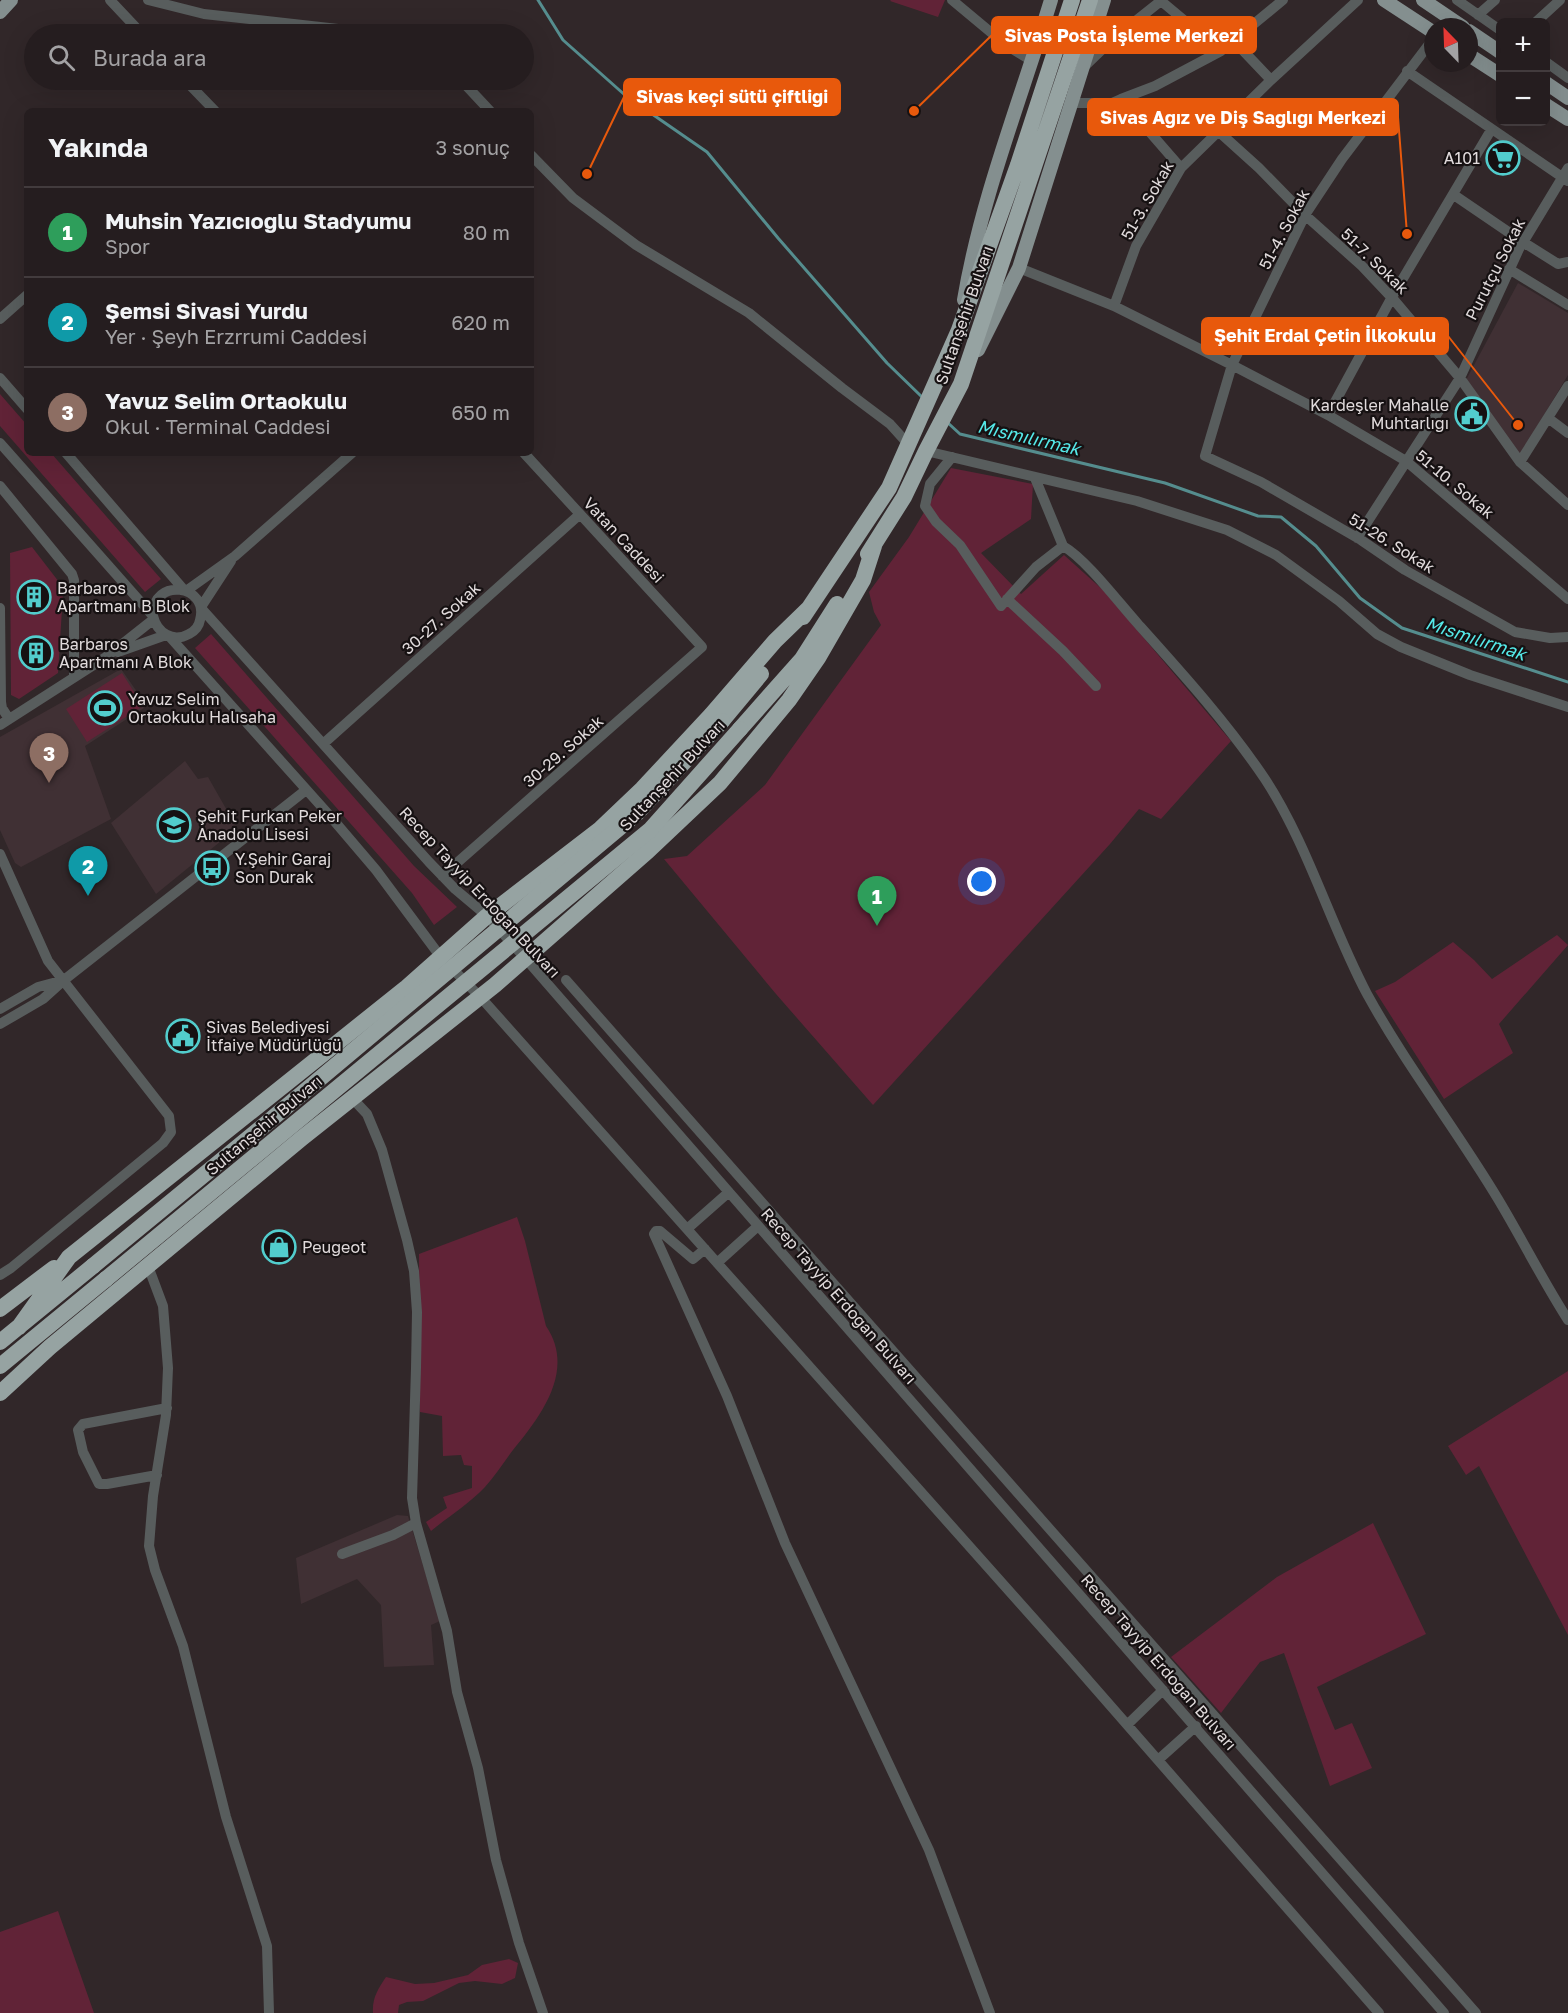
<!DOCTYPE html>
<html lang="tr">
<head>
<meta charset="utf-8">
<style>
	body { margin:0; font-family:"Golos Text",sans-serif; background:#312a2c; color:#f1f3f6 }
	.controls { position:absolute; right:18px; top:18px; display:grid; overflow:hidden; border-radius:9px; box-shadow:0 6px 24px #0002 }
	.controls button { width:54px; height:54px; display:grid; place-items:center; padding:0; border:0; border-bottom:2px solid #423b3d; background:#251d1f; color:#f1f3f6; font:30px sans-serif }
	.compass { position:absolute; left:1424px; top:18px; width:54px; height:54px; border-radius:50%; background:#251d1f; box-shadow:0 6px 24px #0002; rotate:337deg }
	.you { position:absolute; left:982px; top:882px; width:21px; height:21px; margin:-15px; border:4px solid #fff; border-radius:50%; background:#1a73e8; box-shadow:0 0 0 9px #1a73e833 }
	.badge { display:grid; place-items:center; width:39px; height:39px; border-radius:50%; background:#db2777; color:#fff; font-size:20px; font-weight:700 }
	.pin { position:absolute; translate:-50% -50px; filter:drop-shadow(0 2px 3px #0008) }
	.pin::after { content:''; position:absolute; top:32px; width:21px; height:18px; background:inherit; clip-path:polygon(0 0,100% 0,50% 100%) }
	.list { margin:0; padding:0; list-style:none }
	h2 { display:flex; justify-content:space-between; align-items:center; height:78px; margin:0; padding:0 24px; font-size:26px }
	h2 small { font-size:20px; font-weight:400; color:#a3a2a4 }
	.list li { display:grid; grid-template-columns:39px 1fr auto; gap:18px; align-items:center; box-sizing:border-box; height:90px; padding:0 24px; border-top:2px solid #423b3d }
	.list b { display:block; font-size:22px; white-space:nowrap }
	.list p { margin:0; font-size:20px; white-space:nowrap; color:#a3a2a4 }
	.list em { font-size:20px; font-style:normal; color:#a3a2a4 }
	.icon { flex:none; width:33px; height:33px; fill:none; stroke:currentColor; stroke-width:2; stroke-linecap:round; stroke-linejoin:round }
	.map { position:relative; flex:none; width:1568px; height:2013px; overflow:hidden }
	.search { position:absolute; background:#251d1f; box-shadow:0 6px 24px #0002; left:24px; top:24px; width:510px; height:66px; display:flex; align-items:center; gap:15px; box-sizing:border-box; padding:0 21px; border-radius:33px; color:#a3a2a4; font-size:22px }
	.panel { position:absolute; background:#251d1f; box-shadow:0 6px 24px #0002; left:24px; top:108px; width:510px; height:348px; border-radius:9px }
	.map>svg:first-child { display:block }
	.built { fill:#403034 }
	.green { fill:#612337 }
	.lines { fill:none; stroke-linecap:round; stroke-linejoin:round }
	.stream { stroke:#558d8e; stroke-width:3 }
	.minor { stroke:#585d5d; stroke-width:10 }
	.major { stroke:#848f8f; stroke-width:14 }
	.highway { stroke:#96a3a2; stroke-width:16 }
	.highway-bridge { stroke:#96a3a2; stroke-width:16 }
	.labels { text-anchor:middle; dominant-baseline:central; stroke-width:4.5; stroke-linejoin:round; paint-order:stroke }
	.poi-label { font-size:16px; fill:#e1dbdc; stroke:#161112; text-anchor:start }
	.street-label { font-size:16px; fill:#e1dbdc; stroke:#161112 }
	.water-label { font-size:18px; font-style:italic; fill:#55e9e9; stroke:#161112 }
	.leader { fill:none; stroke:#e8590c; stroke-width:2 }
	.callout-dot { fill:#e8590c; stroke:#161112; stroke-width:2 }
	.callout { fill:#e8590c; stroke:#e8590c; stroke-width:2 }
	.callout-label { font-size:18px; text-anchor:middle; font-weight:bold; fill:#fff }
</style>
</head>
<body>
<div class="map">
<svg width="1568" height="2013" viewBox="0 0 1568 2013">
	<rect width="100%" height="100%" fill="#312729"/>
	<path class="built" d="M1518,283L1568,313V375L1520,455L1466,380Z
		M121,669L147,706L85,746L111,819L21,867L15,863L0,830V737Z
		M185,761L198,779L208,777L237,828L156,894L111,823Z
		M397,1515L408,1516L440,1621L431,1625L434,1665L384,1667L381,1605L357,1579L301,1604L296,1558Z"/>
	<path class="green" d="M891,0H945L938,17L890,1Z
		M0,394L27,425V453H51L161,579L145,592L0,426Z
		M951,468L1033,484L1031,519L981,553L1021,594L1064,555L1104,591L1231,741L1161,819L1139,809L1110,844L873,1105L776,994L664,859L687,856L765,785L881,625L874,612L869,592L909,537Z
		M32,547L59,582L63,593L58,673L19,699L11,695L10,553Z
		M211,634L414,866L457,907L434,925L412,893L195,648Z
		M122,673L143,706L87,742L66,709Z
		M1557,935L1568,945L1499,1024L1513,1053L1444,1099L1375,991L1395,982L1453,942L1474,960L1492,979Z
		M517,1217L525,1241L546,1326C576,1370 541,1416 513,1450C504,1462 495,1476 485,1487C470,1503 448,1517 431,1531L426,1522L447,1508L443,1497L472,1488V1466L464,1465L461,1455L443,1456L442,1416L420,1412L419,1254Z
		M1568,1371V1635L1479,1466L1466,1475L1448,1446Z
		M1373,1523L1426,1634L1317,1687L1335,1730L1352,1723L1372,1768L1330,1786L1284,1653L1260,1662L1221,1713L1171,1657L1277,1577Z
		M58,1911L94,2013H0V1932Z
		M509,1959L518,1963L515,1978L502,1984L475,1981L459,1983L423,2001L407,2002L399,2005L398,2013H373C372,1998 378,1989 386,1977L415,1984L434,1983L468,1975L482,1965Z"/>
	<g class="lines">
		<path class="stream" d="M538,0L563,40L626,96L707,152L778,238L887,363L922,397
			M948,423L960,434L1165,483L1258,516L1281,517L1316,546L1360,598L1402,628L1568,682"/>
		<path class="minor" d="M110,0L142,34
			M148,0L204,14L338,29L355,34
			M952,0L1006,45L1032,61
			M1457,0L1500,30
			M1161,1L1221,51
			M1478,15L1495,0
			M1536,22L1560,0
			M1433,39L1342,159L1305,215L1232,365L1205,456L1261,482L1361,540L1405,570L1515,632L1550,638L1568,637
			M1234,41L1271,80
			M1546,62L1568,78
			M1083,68L1113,39L1162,0
			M1407,71L1568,181
			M185,80L215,111
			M461,80L490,111
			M1121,99L1155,86L1221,51L1283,0
			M1072,103H1112L1121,99L1181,168
			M1218,131L1259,168L1305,215L1362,266L1394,300L1460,378L1520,462L1568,505
			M531,155L573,198L636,245L749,313L842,388L890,424L908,444
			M1454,195L1523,242L1558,264L1568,262
			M1019,268L1114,306L1232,365L1328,415L1406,461L1568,599
			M1509,269L1568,305
			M1114,306L1136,246L1181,168L1271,80L1358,0
			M0,319L27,295
			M0,378L27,409
			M1328,415L1392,297L1491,130
			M1548,418L1568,433
			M0,443L153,616C157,633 173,643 189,634C195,631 199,626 200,620C210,585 152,576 153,616
			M926,451L1137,501L1227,530L1276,555L1339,601L1377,634L1401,647L1470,675L1568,707
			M66,453L184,590
			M952,457L930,484L925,506L936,522L960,545L1001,606L1036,567L1063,546
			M1520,462L1568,386
			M1035,478L1063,546C1086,559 1119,603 1138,624C1182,673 1228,724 1265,779C1308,845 1330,924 1367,994C1406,1065 1456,1129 1498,1199C1522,1239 1543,1281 1568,1320
			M0,486L72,574L74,580V677
			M1357,538L1460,378L1519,249L1568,168
			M186,591L235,556L352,453
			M1007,599L1063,651L1096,686
			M201,607L231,561
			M0,608L1,702L2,708L9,719
			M201,608L429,862L455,889L487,916L525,958L1444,2013
			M169,636L330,816L376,870L440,956L484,1001L1067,1656L1379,2013
			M118,652L166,635
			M0,725L106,657L154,619
			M323,744L579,515
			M0,854L48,961L169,1116L171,1132L163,1143L11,1268L0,1275
			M442,876L702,647L524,453
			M566,980L1476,2013
			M0,1009L38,987L64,980
			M0,1024L43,999L64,980L306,790
			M352,1098L367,1114L382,1150L407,1240L414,1271L417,1312L416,1368L412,1498L416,1523L447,1631L457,1692L478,1768L496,1860L519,1943L543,2013
			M687,1229L729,1192
			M705,1249L693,1259L660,1231H656L654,1234L727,1396L785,1543L929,1850L990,2013
			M717,1263L758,1226
			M148,1266L163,1306L168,1368L166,1415L153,1496L149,1546L155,1570L183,1646L226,1817L267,1946L269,2013
			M157,1475L107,1484H99L83,1452L78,1430L83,1424L167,1408
			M342,1554L393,1535L416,1523
			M1128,1724L1163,1690
			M1158,1760L1196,1726"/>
		<path class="major" d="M1384,0L1433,32
			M1423,0L1463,27
			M0,12L11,0
			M1469,31L1500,52
			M1469,55L1500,75
			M1546,83L1568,98
			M1546,105L1568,119
			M964,300C981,198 1021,99 1051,0
			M978,350L1019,268L1104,0"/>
		<path class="highway" d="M868,554L904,497L926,451L961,384L1090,0
			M803,617L889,488L959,330L1018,165L1072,0
			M722,721L761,674
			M740,729L802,659L837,604
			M0,1309L54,1268
			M19,1327L69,1257L407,987L487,916L600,829L642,789L711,715L775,641L809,608
			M0,1342L93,1266
			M0,1366L106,1279
			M0,1393L50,1347L302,1138L495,985L648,851L720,783L789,700L818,658L863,580L874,546"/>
		<path class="highway-bridge" d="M93,1266L268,1122L637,813L722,721
			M106,1279L650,830L740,729"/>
	</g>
	<defs>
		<symbol id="supermarket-ring" viewBox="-11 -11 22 22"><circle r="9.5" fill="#161112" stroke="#52cdcd" stroke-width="1.5"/><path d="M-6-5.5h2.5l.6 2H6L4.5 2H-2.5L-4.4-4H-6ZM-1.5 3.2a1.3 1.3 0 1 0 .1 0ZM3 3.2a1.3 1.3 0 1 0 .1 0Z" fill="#52cdcd"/></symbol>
		<symbol id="civic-ring" viewBox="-11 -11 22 22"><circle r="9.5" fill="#161112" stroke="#52cdcd" stroke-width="1.5"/><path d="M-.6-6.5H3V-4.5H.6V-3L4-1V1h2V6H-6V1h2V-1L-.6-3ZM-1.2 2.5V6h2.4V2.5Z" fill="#52cdcd"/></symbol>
		<symbol id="building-ring" viewBox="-11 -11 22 22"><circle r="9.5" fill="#161112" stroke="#52cdcd" stroke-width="1.5"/><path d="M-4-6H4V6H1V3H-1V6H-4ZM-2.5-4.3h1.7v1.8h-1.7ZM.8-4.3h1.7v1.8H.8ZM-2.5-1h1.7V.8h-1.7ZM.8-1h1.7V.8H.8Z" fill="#52cdcd"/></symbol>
		<symbol id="stadium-ring" viewBox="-11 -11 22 22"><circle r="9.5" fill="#161112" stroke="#52cdcd" stroke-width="1.5"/><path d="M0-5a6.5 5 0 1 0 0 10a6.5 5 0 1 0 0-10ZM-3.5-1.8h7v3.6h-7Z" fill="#52cdcd"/></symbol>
		<symbol id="school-ring" viewBox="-11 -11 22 22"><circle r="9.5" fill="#161112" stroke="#52cdcd" stroke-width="1.5"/><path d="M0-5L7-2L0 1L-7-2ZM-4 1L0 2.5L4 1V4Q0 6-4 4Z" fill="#52cdcd"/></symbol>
		<symbol id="bus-ring" viewBox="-11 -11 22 22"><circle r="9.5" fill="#161112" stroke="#52cdcd" stroke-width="1.5"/><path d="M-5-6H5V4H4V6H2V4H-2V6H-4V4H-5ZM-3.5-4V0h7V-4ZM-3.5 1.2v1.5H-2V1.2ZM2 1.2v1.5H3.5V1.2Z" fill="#52cdcd"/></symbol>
		<symbol id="shop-ring" viewBox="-11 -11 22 22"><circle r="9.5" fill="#161112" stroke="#52cdcd" stroke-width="1.5"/><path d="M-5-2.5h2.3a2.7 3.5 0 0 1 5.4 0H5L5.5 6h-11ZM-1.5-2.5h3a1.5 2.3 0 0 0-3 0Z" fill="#52cdcd"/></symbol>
	</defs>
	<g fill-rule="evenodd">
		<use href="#supermarket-ring" x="1484" y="139" width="38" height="38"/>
		<use href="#civic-ring" x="1453" y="395" width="38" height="38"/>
		<use href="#building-ring" x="15" y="578" width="38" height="38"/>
		<use href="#building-ring" x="17" y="634" width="38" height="38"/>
		<use href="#stadium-ring" x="86" y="689" width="38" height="38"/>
		<use href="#school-ring" x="155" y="806" width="38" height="38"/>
		<use href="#bus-ring" x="193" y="849" width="38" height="38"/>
		<use href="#civic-ring" x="164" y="1017" width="38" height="38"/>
		<use href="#shop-ring" x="260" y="1228" width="38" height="38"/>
	</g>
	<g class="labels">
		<g class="poi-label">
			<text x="1480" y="158" text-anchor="end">A101</text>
			<text x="1449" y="405" text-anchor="end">Kardeşler Mahalle<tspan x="1449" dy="18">Muhtarlığı</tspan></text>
			<text x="57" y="588">Barbaros<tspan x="57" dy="18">Apartmanı B Blok</tspan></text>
			<text x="59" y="644">Barbaros<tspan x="59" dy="18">Apartmanı A Blok</tspan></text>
			<text x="128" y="699">Yavuz Selim<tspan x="128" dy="18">Ortaokulu Halısaha</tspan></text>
			<text x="197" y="816">Şehit Furkan Peker<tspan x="197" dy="18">Anadolu Lisesi</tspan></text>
			<text x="235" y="859">Y.Şehir Garaj<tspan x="235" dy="18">Son Durak</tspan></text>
			<text x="206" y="1027">Sivas Belediyesi<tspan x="206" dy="18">İtfaiye Müdürlüğü</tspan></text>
			<text x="302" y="1247">Peugeot</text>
		</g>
		<g class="street-label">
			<text transform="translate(1147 200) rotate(-60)">51-3. Sokak</text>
			<text transform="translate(1284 229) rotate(-62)">51-4. Sokak</text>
			<text transform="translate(1375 261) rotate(44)">51-7. Sokak</text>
			<text transform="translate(1495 269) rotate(-63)">Purutçu Sokak</text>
			<text transform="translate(964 315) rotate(-71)">Sultanşehir Bulvarı</text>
			<text transform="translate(1455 484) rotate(40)">51-10. Sokak</text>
			<text transform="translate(624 540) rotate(47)">Vatan Caddesi</text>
			<text transform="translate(1392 543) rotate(32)">51-26. Sokak</text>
			<text transform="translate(441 618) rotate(-42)">30-27. Sokak</text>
			<text transform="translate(563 751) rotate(-41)">30-29. Sokak</text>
			<text transform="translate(672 775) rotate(-47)">Sultanşehir Bulvarı</text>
			<text transform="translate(480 892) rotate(47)">Recep Tayyip Erdoğan Bulvarı</text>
			<text transform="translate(264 1125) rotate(-40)">Sultanşehir Bulvarı</text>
			<text transform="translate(839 1296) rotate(49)">Recep Tayyip Erdoğan Bulvarı</text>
			<text transform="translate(1159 1662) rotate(49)">Recep Tayyip Erdoğan Bulvarı</text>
		</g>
		<g class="water-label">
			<text transform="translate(1029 437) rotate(13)">Mısmılırmak</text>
			<text transform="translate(1476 638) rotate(18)">Mısmılırmak</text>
		</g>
	</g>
	<path class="leader" d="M914 111L992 35M587 174L624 97M1407 234L1398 117M1518 425L1448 336"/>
	<g class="callout-dot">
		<circle cx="914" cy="111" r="6"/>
		<circle cx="587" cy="174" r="6"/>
		<circle cx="1407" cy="234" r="6"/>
		<circle cx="1518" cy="425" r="6"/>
	</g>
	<g class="callout">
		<rect x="992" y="17" width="264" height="36" rx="6"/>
		<rect x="624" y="79" width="216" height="36" rx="6"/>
		<rect x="1088" y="99" width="310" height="36" rx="6"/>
		<rect x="1202" y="318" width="246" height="36" rx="6"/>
	</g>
	<g class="callout-label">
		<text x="1124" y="42">Sivas Posta İşleme Merkezi</text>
		<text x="732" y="103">Sivas keçi sütü çiftliği</text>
		<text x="1243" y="124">Sivas Ağız ve Diş Sağlığı Merkezi</text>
		<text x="1325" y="342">Şehit Erdal Çetin İlkokulu</text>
	</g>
</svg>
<div class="controls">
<button>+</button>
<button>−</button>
</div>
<svg class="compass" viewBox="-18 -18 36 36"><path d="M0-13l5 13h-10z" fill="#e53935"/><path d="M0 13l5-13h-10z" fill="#a3a2a4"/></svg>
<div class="you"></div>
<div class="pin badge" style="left:877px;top:926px;background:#2e9e5b">1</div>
<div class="pin badge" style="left:88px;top:896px;background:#0f9aa8">2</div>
<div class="pin badge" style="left:49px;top:783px;background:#8d6e63">3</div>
<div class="search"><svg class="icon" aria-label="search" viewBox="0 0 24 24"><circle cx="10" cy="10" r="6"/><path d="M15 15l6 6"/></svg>Burada ara</div>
<section class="panel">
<h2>Yakında<small>3 sonuç</small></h2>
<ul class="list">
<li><span class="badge" style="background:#2e9e5b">1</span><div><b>Muhsin Yazıcıoğlu Stadyumu</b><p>Spor</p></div><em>80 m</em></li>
<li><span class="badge" style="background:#0f9aa8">2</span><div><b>Şemsi Sivasi Yurdu</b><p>Yer · Şeyh Erzrrumi Caddesi</p></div><em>620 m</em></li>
<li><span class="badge" style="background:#8d6e63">3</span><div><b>Yavuz Selim Ortaokulu</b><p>Okul · Terminal Caddesi</p></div><em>650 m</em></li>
</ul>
</section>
</div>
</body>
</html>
